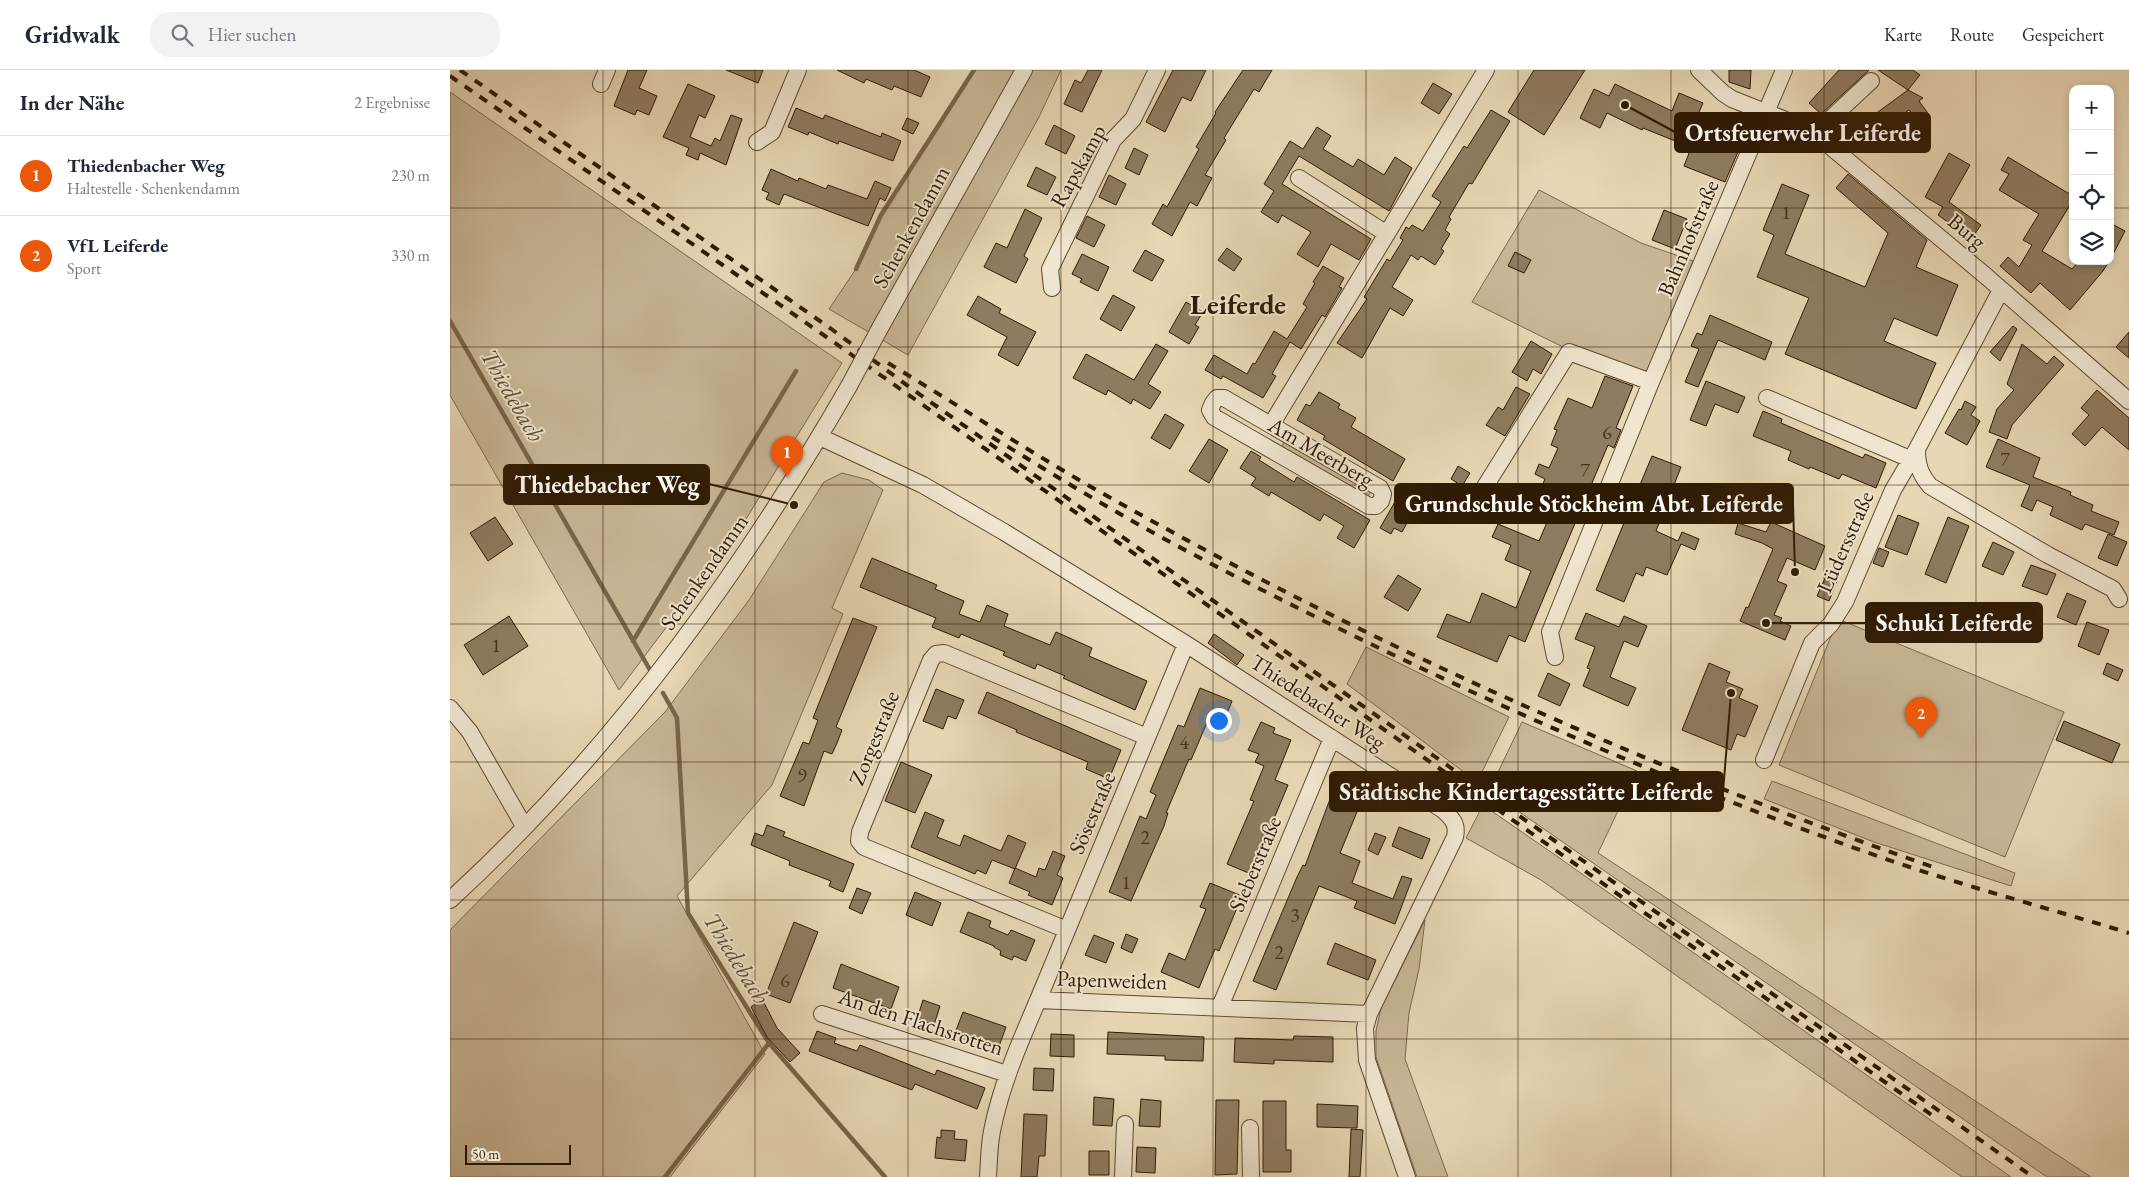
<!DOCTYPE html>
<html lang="de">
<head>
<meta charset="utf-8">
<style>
	body { margin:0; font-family:"EB Garamond",serif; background:#f2f2f3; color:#1f2937 }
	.controls { position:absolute; right:15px; top:15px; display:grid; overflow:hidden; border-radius:10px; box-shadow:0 2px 8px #0003 }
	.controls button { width:45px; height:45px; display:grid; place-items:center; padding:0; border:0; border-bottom:1px solid #e0e1e3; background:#fff; color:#1f2937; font:25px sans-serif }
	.scale { position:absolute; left:15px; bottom:12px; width:106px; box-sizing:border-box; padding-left:5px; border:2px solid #2f1a03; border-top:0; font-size:14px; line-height:18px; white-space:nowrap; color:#2f1a03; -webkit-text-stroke:4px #f0e5cf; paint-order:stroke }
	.you { position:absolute; left:768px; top:650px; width:18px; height:18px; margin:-12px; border:4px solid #fff; border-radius:50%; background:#1a73e8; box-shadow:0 0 0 8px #1a73e833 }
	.badge { display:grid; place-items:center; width:32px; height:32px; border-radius:50%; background:#ea580c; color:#fff; font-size:16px; font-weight:700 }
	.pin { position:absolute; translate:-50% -41px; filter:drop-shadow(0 1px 2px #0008) }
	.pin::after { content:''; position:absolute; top:26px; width:18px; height:15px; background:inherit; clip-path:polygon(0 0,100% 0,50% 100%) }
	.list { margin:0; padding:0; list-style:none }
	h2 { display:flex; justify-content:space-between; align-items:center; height:65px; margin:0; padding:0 20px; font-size:21px }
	h2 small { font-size:16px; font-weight:400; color:#747a83 }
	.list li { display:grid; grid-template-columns:32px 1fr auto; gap:15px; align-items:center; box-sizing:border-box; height:80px; padding:0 20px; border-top:1px solid #e0e1e3 }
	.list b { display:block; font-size:19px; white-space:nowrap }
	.list p { margin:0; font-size:16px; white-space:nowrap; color:#747a83 }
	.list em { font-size:16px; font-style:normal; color:#747a83 }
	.icon { flex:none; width:28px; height:28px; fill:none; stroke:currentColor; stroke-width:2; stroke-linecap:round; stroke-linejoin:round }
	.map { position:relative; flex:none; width:1679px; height:1107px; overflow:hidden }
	header { display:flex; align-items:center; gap:30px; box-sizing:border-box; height:70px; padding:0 25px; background:#fff; border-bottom:1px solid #e0e1e3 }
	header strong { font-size:24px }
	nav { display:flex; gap:28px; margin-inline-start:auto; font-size:18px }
	.search { width:350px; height:45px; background:#f2f2f3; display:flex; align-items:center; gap:12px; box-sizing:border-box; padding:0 18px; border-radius:20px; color:#747a83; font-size:19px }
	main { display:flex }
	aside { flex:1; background:#fff }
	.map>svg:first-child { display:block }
	.green { fill:#c9b797; stroke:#7c684d }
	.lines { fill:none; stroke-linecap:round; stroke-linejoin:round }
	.stream { stroke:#786549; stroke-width:4.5 }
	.building { fill:#8f7c60; stroke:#2f1a03 }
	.minor-casing { stroke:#5d4930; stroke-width:18 }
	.minor { stroke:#f0e5cf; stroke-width:16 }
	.rail { stroke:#2f1a03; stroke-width:4; stroke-dasharray:9 9; stroke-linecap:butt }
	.minor-bridge-casing { stroke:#5d4930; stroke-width:18; stroke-linecap:butt }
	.minor-bridge { stroke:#f0e5cf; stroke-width:16 }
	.grid { fill:none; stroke:#2f1a03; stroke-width:1; stroke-opacity:0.55 }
	.labels { text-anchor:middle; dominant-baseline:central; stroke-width:4; stroke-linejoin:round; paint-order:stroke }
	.number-label { font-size:20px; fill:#47321a }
	.street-label { font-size:22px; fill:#2f1a03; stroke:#f0e5cf }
	.water-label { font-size:24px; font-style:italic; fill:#604c32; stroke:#f0e5cf }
	.district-label { font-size:28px; font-weight:bold; fill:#2f1a03; stroke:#f0e5cf }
	.leader { fill:none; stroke:#2f1a03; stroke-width:2 }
	.callout-dot { fill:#2f1a03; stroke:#f0e5cf; stroke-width:2 }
	.callout { fill:#2f1a03; stroke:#2f1a03; stroke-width:2 }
	.callout-label { font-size:24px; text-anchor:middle; font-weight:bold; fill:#fff }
</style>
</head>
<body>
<header>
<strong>Gridwalk</strong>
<div class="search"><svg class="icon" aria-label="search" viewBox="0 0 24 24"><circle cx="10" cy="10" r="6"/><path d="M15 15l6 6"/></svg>Hier suchen</div>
<nav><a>Karte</a><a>Route</a><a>Gespeichert</a></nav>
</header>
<main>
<aside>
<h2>In der Nähe<small>2 Ergebnisse</small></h2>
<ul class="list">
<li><span class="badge">1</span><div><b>Thiedenbacher Weg</b><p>Haltestelle · Schenkendamm</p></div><em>230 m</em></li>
<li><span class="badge">2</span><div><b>VfL Leiferde</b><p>Sport</p></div><em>330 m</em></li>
</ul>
</aside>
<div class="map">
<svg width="1679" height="1107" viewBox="0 0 1679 1107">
	<rect width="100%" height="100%" fill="#e8d7b5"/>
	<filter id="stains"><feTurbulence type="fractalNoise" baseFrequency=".004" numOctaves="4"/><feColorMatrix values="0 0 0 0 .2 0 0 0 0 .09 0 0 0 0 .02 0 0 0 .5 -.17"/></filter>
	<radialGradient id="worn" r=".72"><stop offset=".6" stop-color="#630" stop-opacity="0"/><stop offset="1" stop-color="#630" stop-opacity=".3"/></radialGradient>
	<path class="green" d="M523,0H611L589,47L458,285L379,239L406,199L431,145Z
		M0,22L392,293L288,462L169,620L0,325Z
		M1089,120L1191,173L1243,191L1199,300L1193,301L1118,274L1115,278L1022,232Z
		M834,370L922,420L917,428L832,378Z
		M392,403L419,410L433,420L382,538L393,544L322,715L227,826L315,984L220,1107H0V860L215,642L299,530L374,412Z
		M1388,549L1614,642L1555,787L1329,695Z
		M916,577L1059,647L1027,712L897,614Z
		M1072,652L1187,701L1148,783L1641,1107H1597L1039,721Z
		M1322,711L1565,803L1561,816L1424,772L1314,729Z
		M1033,735L1108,787L1561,1107H1512L1091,810L1016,768Z
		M975,850L969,899L959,943L955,989L998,1107H967L926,987V961L931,938Z"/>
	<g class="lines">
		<path class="stream" d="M406,199L431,145L524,0
			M0,251L200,600
			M183,571L346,301
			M213,623L227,648L238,843L319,973L215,1107
			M319,973L435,1107"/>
	</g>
	<path class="building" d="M178,0H197L189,18L207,26L199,45L187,40L185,45L164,36Z
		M276,0H313L308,13Z
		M387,0H464L480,7L471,27L444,16L442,20L416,9L414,13Z
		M638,0H652L632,42L614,34L625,10L631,13Z
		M723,0H756L741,31L732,27L715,62L696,52Z
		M793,0H822L809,22L804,19L774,68L776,70L755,105L762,108L747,136L740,132L722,166L702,154L713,134L717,137L749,79L746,77L766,43L765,42Z
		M1084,0H1135L1094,65L1058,42Z
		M1279,0H1301L1300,19L1279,12Z
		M1389,0H1419L1371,44L1359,33Z
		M1428,0H1463L1470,5L1458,20Z
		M983,13L1002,24L989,44L971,33Z
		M238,14L265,26L255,48L249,45L240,67L261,76L265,68L270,71L281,45L292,49L276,95L250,83L248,90L236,85L239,78L213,67Z
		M1165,14L1222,41L1229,23L1253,33L1235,75L1193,58L1192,60L1157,43L1150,58L1130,48L1144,19L1159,26Z
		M1458,20L1473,28L1469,31L1480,46L1469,54L1459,40L1411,74L1402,61Z
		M346,38L373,49L375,45L431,67L432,63L451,71L443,91L389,71L388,74L359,62L358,65L338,57Z
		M1041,40L1060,51L1022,114L1019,113L999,147L1001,149L995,160L1000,164L991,179L994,181L985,195L971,186L968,190L961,185L942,217L963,230L953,246L940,238L912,288L887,273L917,229L914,227L937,189L940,191L953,170L950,168L956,157L959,159L962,155L973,161L991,132L982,126L1014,76L1017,78Z
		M457,48L469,53L463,64L452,59Z
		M1271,51L1297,61L1275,112L1234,96L1243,73L1260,80Z
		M604,55L625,66L616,84L595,74Z
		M867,57L881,66L873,79L903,97L908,89L934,105L945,87L962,98L939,141L849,86L832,114L921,169L909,190L881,174L868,197L847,184L861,162L832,145L828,153L811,142L824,121L814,114L840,71L853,79Z
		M684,78L698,85L689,105L675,98Z
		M1499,83L1520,95L1499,132L1531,155L1521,169L1488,145L1493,137L1475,127Z
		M1558,87L1623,126V130L1592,181L1622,199L1629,191H1659L1653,201L1620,240L1590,213L1581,223L1550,196L1558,187L1569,197L1582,175L1573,170L1589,144L1549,120L1559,104L1551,100Z
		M586,97L606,107L597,125L577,116Z
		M321,99L348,111L349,108L376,119L378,115L417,129L425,111L441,118L435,131L430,128L418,156L334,124L329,135L316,129L319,123L312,120Z
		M1398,104L1477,170L1466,197L1508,215L1487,266L1444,248L1434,271L1486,293L1466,339L1335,284L1359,228L1307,207L1324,165L1313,160L1332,114L1359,125L1335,184L1415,217L1438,163L1386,118Z
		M659,105L676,114L666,135L649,127Z
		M575,139L592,148L574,186L578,189L566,213L534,197L546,173L557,178Z
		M1214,140L1237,149L1225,179L1202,170Z
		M637,146L655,155L644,177L626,168Z
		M1660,153L1675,161L1660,190Z
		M777,178L792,189L784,201L768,190Z
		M695,180L714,190L702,211L683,201Z
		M1065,182L1081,190L1074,203L1058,196Z
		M632,184L659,197L648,221L630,212L632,209L622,204Z
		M873,196L894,208L889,217L892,218L875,247L872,245L851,279L840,272L822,304L826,306L813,328L773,306L771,309L755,300L764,285L797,304L803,293L805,294L824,261L837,269L857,237L853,234L865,213L863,212Z
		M663,225L685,237L671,261L650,249Z
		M528,226L551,239L549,243L586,262L568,296L548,285L557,267L517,245Z
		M736,232L753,242L745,255L749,257L739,274L719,262Z
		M1260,245L1322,272L1315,290L1268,270L1248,317L1235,312L1249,279L1241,276L1247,263L1252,265Z
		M1563,256L1567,259L1550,291L1540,282Z
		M1679,262V288L1666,277Z
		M1081,271L1102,284L1091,304L1083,299L1077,311L1062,302Z
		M706,274L718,281L698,314L711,322L700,339L683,329L681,334L658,320L656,325L623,308L636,284L684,310Z
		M1572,274L1597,294L1604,286L1614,295L1562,355L1557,369L1539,362L1547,339L1564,320L1557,314Z
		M1155,306L1183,316L1166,358L1171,360L1164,378L1158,375L1075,572L1059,565L1047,592L987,567L997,544L1020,553L1032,523L1066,538L1081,501L1055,490L1061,475L1042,467L1048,454L1089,471L1098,450L1081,442L1095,409L1085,404L1089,394L1099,398L1108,378L1101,375L1107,360L1104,359L1118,328L1142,338Z
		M1256,311L1295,327L1288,343L1265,334L1256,356L1240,350Z
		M1066,317L1080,324L1055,366L1036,355L1048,337L1053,340Z
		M1647,320L1679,348V380L1652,357L1635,376L1622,364L1639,345L1631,338Z
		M869,322L890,334L888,338L906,348L901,357L955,389L943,411L873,369L875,366L847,350L856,334L860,336Z
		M1515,331L1526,337L1521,345L1530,351L1517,375L1495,363L1509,339L1511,340Z
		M1313,341L1332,349L1331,353L1413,388L1415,384L1436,393L1426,418L1392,404L1389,409L1360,397L1359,399L1338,390L1341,381L1303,366Z
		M715,344L734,355L720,379L701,368Z
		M759,369L778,380L759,413L739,401Z
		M1548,369L1590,388L1583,407L1621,422L1620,425L1643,435L1641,441L1669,452L1664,465L1635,454L1632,460L1600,445L1603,437L1587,430L1582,441L1571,436L1580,415L1536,397Z
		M801,381L811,387L809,390L844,412L847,407L920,450L904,478L887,468L894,456L874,444L870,451L821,422L819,426L801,415L806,408L790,398Z
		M1202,386L1231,397L1206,461L1228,471L1232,462L1249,469L1245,480L1231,474L1217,505L1196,497L1193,506L1186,503L1174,532L1146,520Z
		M1008,396L1020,403L1012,416L1001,409Z
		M954,416L965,423L962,428L969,432L952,462L944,458L941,464L930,458Z
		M1448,445L1469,453L1457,485L1435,477Z
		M45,447L63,474L38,491L20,463Z
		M1498,447L1519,456L1496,513L1475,504Z
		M1321,452L1375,476L1365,500L1337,488L1327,511L1337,515L1324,545L1332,548L1330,551L1341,556L1335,570L1290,551L1296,537L1298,538L1323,479L1312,473L1285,464L1288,453L1316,462Z
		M1658,464L1677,472L1667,496L1648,488Z
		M1543,472L1564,482L1553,505L1532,496Z
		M1429,478L1439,482L1433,497L1423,493Z
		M422,488L487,515L485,519L514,531L509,544L530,552L537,535L558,544L554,556L600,575L606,562L642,578L639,586L697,611L685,640L613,608L615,606L587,594L585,599L553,585L555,582L511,564L509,568L482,557L486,548L410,517Z
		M1581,495L1606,504L1597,525L1572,516Z
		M948,505L971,519L958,541L934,527Z
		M1376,506L1387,511L1379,531L1367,526Z
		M1617,523L1636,531L1626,555L1607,547Z
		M1136,543L1169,557L1174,546L1197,556L1188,577L1174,571L1160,607L1186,618L1178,636L1133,616L1140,599L1137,598L1145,577L1125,569Z
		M59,546L78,576L33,605L14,575Z
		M403,548L427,557L386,657L392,660L387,673L382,684L374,681L354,736L330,726L353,672L359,674L368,650L363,648Z
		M1637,552L1659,560L1649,585L1628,576Z
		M764,564L794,585L787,595L758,573Z
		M1259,593L1280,602L1276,612L1293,619L1289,628L1308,636L1295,667L1287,664L1281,680L1232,660Z
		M1657,593L1673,600L1668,611L1653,604Z
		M1098,603L1120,614L1110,636L1088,626Z
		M750,618L782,631L773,653L759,648L741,690L739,689L716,743H718L714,756L681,831L659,822L690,746L696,749L706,725L700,722L728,655L734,657Z
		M486,619L514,630L506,649L498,646L493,659L473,651Z
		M537,622L671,680L659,709L636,699L638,692L566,662L567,660L528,643Z
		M1614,651L1670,674L1662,693L1606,670Z
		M811,652L825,658L823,663L841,670L825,710L838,715L801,804L777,794L804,731L800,730L814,696L805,692L809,684L798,680Z
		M451,692L482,705L465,743L435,731Z
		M886,713L914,725L890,783L910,791L902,813L943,829L952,806L962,809L945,854L904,838L907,831L869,816L826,920L803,911L847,807L853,795L855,796Z
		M475,742L494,750L487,767L510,776L514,765L551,781L558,765L576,773L565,799L542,790L536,804L527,800L525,804L461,777Z
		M317,755L335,762L333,766L404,794L393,822L379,816L381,811L339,795L340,791L301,775L305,763L313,766Z
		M949,757L980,769L972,789L942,776Z
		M925,763L936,767L928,785L918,780Z
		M603,781L615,786L607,805L613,808L602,835L578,825L580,822L559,813L565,798L586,807L589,798L595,800Z
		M760,813L792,826L769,881L765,879L749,918L711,902L719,883L735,890L756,839L750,837Z
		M407,818L421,823L412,844L399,838Z
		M465,822L491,833L482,856L456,845Z
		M518,842L541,851L539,857L558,865L561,860L585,870L576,891L564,886L562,890L550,885L551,881L544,877V876L510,862Z
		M344,852L368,862L340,933L316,924Z
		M676,864L688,869L682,883L671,878Z
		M644,865L664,873L656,893L635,885Z
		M885,873L926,890L918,910L877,894Z
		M391,894L449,917L441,939L383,918Z
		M312,929L327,958L350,983L340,992L317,967L301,937Z
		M473,930L490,936L484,955L467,949Z
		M513,942L556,957L548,979L505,963Z
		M367,961L386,968L384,973L407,981L410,975L485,1005L487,1000L535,1018L527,1039L465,1014L462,1020L359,981Z
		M658,962L754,967L753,991L715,990V986L657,984Z
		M601,964L624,965V987L600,986Z
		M844,966L883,967V992L824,990V994L784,992L785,968L843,970Z
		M584,998L604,999L603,1021L583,1020Z
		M644,1027L664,1029L662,1056L643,1055Z
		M691,1029L711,1031L710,1057L689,1056Z
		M766,1030H789L787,1104L765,1105Z
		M813,1031H836V1080H841V1102H813Z
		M867,1034L908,1036L907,1058L867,1057Z
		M574,1044L597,1045L595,1086H589L587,1107H571Z
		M901,1059L913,1060L910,1107H899Z
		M491,1060L505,1061L504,1069L517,1070L515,1091L485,1088L487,1067L491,1068Z
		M687,1077L706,1078L705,1103L686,1102Z
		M639,1081H659V1105H639Z"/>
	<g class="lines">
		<defs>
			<path id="minor" d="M1249,0L1273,23L1282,29L1333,49L1374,71L1537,207L1679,331
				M151,14L157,0
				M1364,64L1421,11
				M307,72L322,62L348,0
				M849,108L937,164
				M602,218L600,199L663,70L683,49L707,0
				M1551,220L1467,379C1467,395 1470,404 1480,416L1598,485L1663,519L1669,529
				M430,258L574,0
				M767,328H774L930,418L933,424L931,431L926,436H919L764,347L760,340L763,333Z
				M1317,328L1460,389
				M821,355L1036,0
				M370,367L473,415L554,462L736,574L993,740C1002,748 1008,754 1005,767L919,944L915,958L917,990L957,1107
				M1031,423L1119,282L1201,312
				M1105,587L1100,562L1201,312L1334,0
				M0,638L20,662L74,756
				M1314,690L1362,573L1381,554L1395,532L1443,420L1467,379
				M0,830C161,683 291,504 399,316
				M617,860L414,777L409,771L410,762L481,590L486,584L494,583L697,667
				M588,930L736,574
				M770,937L882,668
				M372,944L557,1004
				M800,1058L801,1107
				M538,1107C539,1092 539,1076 542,1061C551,1015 570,972 588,930L919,944
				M673,1107L675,1054"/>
		</defs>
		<use href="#minor" class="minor-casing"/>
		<use href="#minor" class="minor"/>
		<path class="rail" d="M10,0L380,258L462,319L1583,1107
			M0,6L375,266L1486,1048
			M438,293C511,337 584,385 659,427C923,576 1202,700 1489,799
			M542,367C583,392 623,417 665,441C737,483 812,520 886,557C1058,642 1235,718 1416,782C1502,813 1591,836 1679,863"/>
		<defs>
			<path id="minor-bridge" d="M399,316L430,258"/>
		</defs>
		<use href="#minor-bridge" class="minor-bridge-casing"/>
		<use href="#minor-bridge" class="minor-bridge"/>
	</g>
	<path class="grid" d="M153,0V1107M305,0V1107M458,0V1107M611,0V1107M763,0V1107M916,0V1107M1068,0V1107M1221,0V1107M1374,0V1107M1526,0V1107M0,138H1623M1660,138H1679M0,277H1679M0,415H1679M0,554H1679M0,692H1679M0,830H1679M0,969H1679"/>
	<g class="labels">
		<g class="number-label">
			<text x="1336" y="142">1</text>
			<text x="1157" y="362">6</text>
			<text x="1555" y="389">7</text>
			<text x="1135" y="400">7</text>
			<text x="46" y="575">1</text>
			<text x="734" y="672">4</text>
			<text x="352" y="705">9</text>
			<text x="695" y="767">2</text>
			<text x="676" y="812">1</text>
			<text x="845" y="845">3</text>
			<text x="829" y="882">2</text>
			<text x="335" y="910">6</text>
		</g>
		<g class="street-label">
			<text transform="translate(628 96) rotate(-61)">Rapskamp</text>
			<text transform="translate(461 157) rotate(-61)">Schenkendamm</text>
			<text transform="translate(1517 161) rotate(40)">Burg</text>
			<text transform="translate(1238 168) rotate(-67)">Bahnhofstraße</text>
			<text transform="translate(871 382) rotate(30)">Am Meerberg</text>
			<text transform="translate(1395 472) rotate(-66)">Lüdersstraße</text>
			<text transform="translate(254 502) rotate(-55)">Schenkendamm</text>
			<text transform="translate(868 632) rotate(33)">Thiedebacher Weg</text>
			<text transform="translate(424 668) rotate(-68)">Zorgestraße</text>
			<text transform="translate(642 743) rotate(-67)">Sösestraße</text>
			<text transform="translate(805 794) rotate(-67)">Sieberstraße</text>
			<text transform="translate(662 910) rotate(2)">Papenweiden</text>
			<text transform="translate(471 952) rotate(18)">An den Flachsrotten</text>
		</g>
		<g class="water-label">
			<text transform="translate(63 325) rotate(60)">Thiedebach</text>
			<text transform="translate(287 888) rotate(58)">Thiedebach</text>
		</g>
		<g class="district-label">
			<text x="788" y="234">Leiferde</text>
		</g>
	</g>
	<path class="leader" d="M1175 35L1225 62M344 435L259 414M1345 502L1343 434M1316 553L1416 553M1281 623L1273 722"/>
	<g class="callout-dot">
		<circle cx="1175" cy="35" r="5"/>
		<circle cx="344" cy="435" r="5"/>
		<circle cx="1345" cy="502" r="5"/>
		<circle cx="1316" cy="553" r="5"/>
		<circle cx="1281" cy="623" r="5"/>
	</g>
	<g class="callout">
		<rect x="1225" y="43" width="255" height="39" rx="5"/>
		<rect x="54" y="395" width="205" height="39" rx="5"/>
		<rect x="945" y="414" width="398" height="39" rx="5"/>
		<rect x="1416" y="533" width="176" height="39" rx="5"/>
		<rect x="880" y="702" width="393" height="39" rx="5"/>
	</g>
	<g class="callout-label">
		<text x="1353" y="71">Ortsfeuerwehr Leiferde</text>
		<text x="157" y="423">Thiedebacher Weg</text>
		<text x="1144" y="442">Grundschule Stöckheim Abt. Leiferde</text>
		<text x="1504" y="561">Schuki Leiferde</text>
		<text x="1076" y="730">Städtische Kindertagesstätte Leiferde</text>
	</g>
	<rect width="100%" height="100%" filter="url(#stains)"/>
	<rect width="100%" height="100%" fill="url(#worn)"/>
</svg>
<div class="controls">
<button>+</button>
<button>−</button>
<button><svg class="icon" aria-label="locate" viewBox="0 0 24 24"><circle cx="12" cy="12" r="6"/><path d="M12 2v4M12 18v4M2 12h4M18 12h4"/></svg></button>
<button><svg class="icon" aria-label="layers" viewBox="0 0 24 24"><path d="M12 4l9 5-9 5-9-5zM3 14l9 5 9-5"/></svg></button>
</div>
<div class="scale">50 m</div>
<div class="you"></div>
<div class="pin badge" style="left:337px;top:407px">1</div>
<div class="pin badge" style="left:1471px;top:668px">2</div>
</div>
</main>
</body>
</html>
